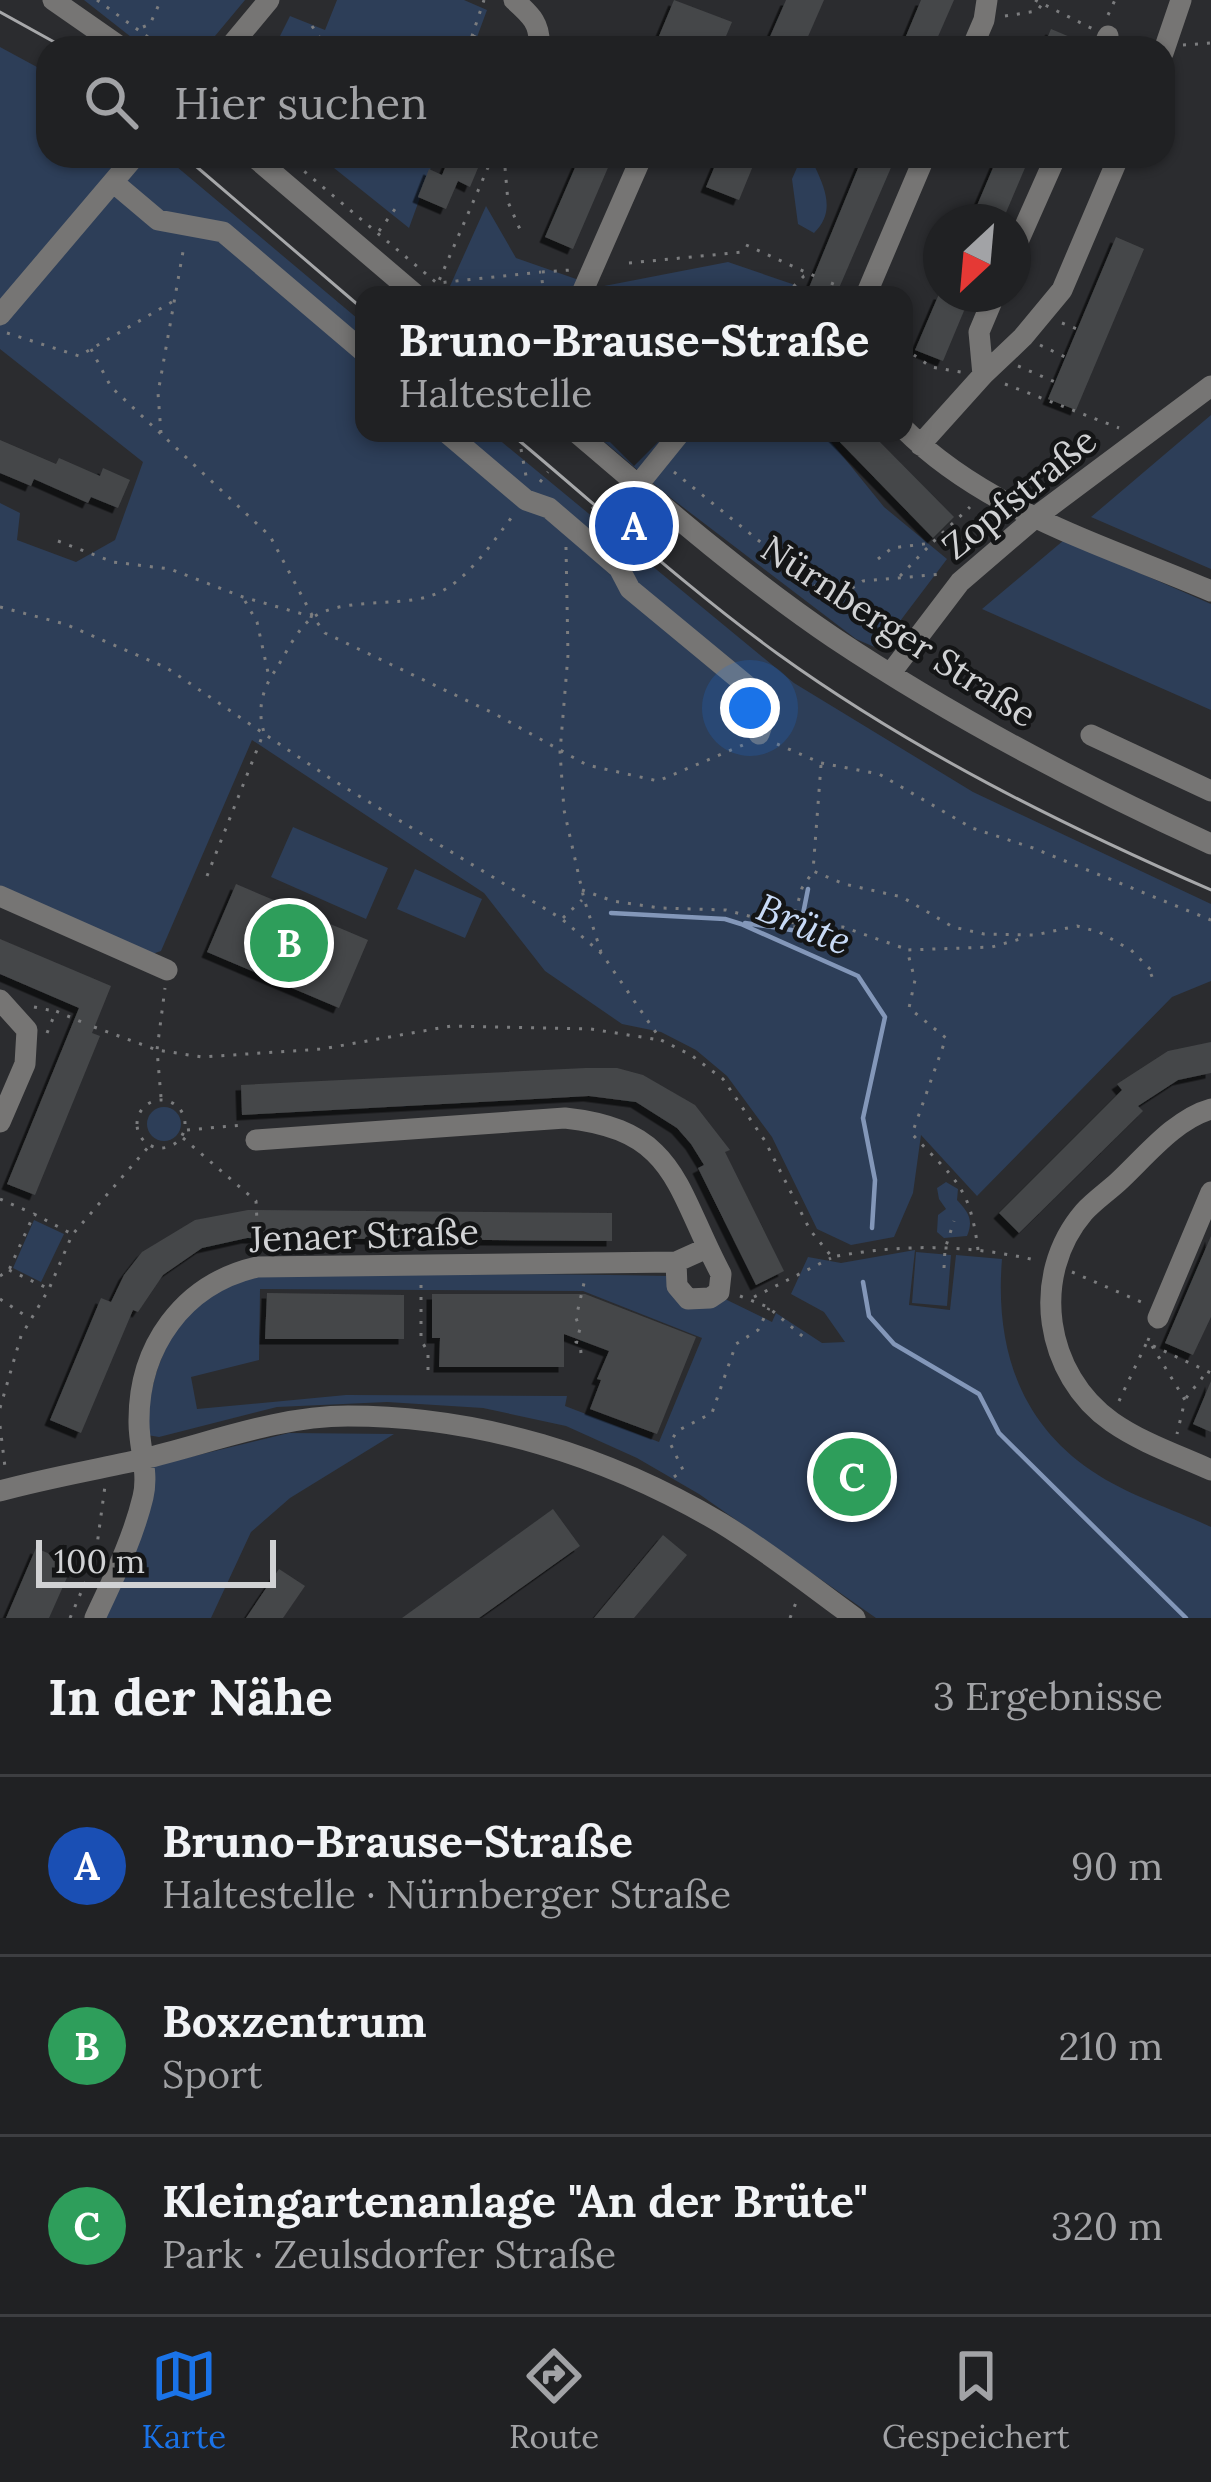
<!DOCTYPE html>
<html lang="de">
<head>
<meta charset="utf-8">
<style>
	body { margin:0; font-family:Lora,serif; background:#28292b; color:#f1f3f6 }
	.compass { position:absolute; left:923px; top:204px; width:108px; height:108px; border-radius:50%; background:#202123; box-shadow:0 3px 9px #0004; rotate:206deg }
	.scale { position:absolute; left:36px; bottom:30px; width:240px; box-sizing:border-box; padding-left:12px; border:6px solid #d1d2d4; border-top:0; font-size:33px; line-height:42px; white-space:nowrap; color:#d1d2d4; -webkit-text-stroke:9px #141516; paint-order:stroke }
	.you { position:absolute; left:750px; top:708px; width:42px; height:42px; margin:-30px; border:9px solid #fff; border-radius:50%; background:#1a73e8; box-shadow:0 0 0 18px #1a73e833 }
	.badge { display:grid; place-items:center; width:78px; height:78px; border-radius:50%; background:#1a73e8; color:#fff; font-size:39px; font-weight:700 }
	.pin { position:absolute; translate:-50% -50%; border:6px solid #fff; box-shadow:0 3px 12px #0006 }
	.popup { position:absolute; left:355px; top:286px; width:558px; height:156px; box-sizing:border-box; display:grid; place-content:center; border-radius:24px; background:#202123; filter:drop-shadow(0 3px 9px #0005); font-size:39px; white-space:nowrap; color:#a2a3a6 }
	.popup b { font-size:45px; color:#f1f3f6 }
	.popup::after { content:''; position:absolute; left:50%; top:100%; margin-left:-24px; border:24px solid transparent; border-top-color:#202123 }
	.list { margin:0; padding:0; list-style:none }
	h2 { display:flex; justify-content:space-between; align-items:center; height:156px; margin:0; padding:0 48px; font-size:51px }
	h2 small { font-size:39px; font-weight:400; color:#a2a3a6 }
	.list li { display:grid; grid-template-columns:78px 1fr auto; gap:36px; align-items:center; box-sizing:border-box; height:180px; padding:0 48px; border-top:3px solid #3d3e41 }
	.list b { display:block; font-size:45px; white-space:nowrap }
	.list p { margin:0; font-size:39px; white-space:nowrap; color:#a2a3a6 }
	.list em { font-size:39px; font-style:normal; color:#a2a3a6 }
	.icon { flex:none; width:66px; height:66px; fill:none; stroke:currentColor; stroke-width:2; stroke-linecap:round; stroke-linejoin:round }
	.map { position:relative; flex:none; width:1211px; height:1618px; overflow:hidden }
	.search { position:absolute; background:#202123; box-shadow:0 3px 9px #0004; left:36px; right:36px; top:36px; height:132px; display:flex; align-items:center; gap:30px; box-sizing:border-box; padding:0 42px; border-radius:36px; color:#a2a3a6; font-size:45px }
	.sheet { height:696px; background:#202123 }
	nav { display:flex; justify-content:space-around; align-items:center; box-sizing:border-box; height:168px; border-top:3px solid #3d3e41; background:#202123; font-size:33px; color:#a2a3a6 }
	nav a { display:grid; justify-items:center; gap:6px }
	nav .on { color:#1a73e8 }
	.map>svg:first-child { display:block }
	.green { fill:#2d3e58; fill-rule:evenodd }
	.lines { fill:none; stroke-linecap:round; stroke-linejoin:round }
	.stream { stroke:#8397b9; stroke-width:4.5 }
	.building { fill:#454749; filter:url(#shadow) }
	.path { stroke:#7c7d7f; stroke-width:3; stroke-dasharray:3 9; stroke-linecap:butt }
	.minor { stroke:#767574; stroke-width:21 }
	.tram { stroke:#a7a8aa; stroke-width:3 }
	.labels { text-anchor:middle; dominant-baseline:central; stroke-width:9; stroke-linejoin:round; paint-order:stroke }
	.street-label { font-size:36px; fill:#d1d2d4; stroke:#141516 }
	.water-label { font-size:39px; font-style:italic; fill:#c8daf6; stroke:#141516 }
</style>
</head>
<body>
<div class="map">
<svg width="1211" height="1618" viewBox="0 0 1211 1618">
	<defs>
		<filter id="shadow"><feDropShadow dx="-5.5" dy="5.5" stdDeviation="0" flood-color="#0009"/></filter>
	</defs>
	<rect width="100%" height="100%" fill="#2b2c2f"/>
	<path class="green" d="M84,0H245L205,48H145Z
		M337,0H464L487,10L473,48H274L290,16L325,30Z
		M0,47L48,73V156H164L364,324V433H491L794,683L973,792L1211,904V981L1172,997L977,1196L921,1135L913,1193L894,1237L851,1245L817,1229L772,1137L727,1076L696,1050L661,1032L622,1024L545,971L484,893L252,740L161,951L152,954L0,889V503L20,513L17,540L76,562L115,540L143,462L0,349Z
		M319,156H435L409,228Z
		M799,163L815,167C826,190 835,213 814,233L798,224L792,179Z
		M486,206L516,258L599,287L728,262L801,287L800,295H446Z
		M1211,415V569L1091,517Z
		M594,433H824L884,507L947,559L879,649L856,639L667,495Z
		M1064,540L1211,604V710L982,609Z
		M293,827L388,868L366,919L271,877Z
		M415,869L482,899L465,938L397,909Z
		M147 1124a17 17 0 1 1 34 0a17 17 0 1 1-34 0Z
		M946,1182L958,1189L957,1200C968,1212 974,1219 967,1236L944,1238L937,1232L938,1215L946,1209L939,1199L937,1188Z
		M34,1220L64,1234L41,1282L13,1268Z
		M915,1250L909,1305L950,1310L956,1255L1002,1259C995,1345 1018,1421 1092,1471C1127,1495 1173,1509 1211,1527V1618H876L699,1494L637,1458L566,1426L483,1408L387,1402L277,1407L159,1437L147,1435C147,1383 167,1321 214,1293C264,1263 339,1275 395,1275C486,1274 577,1274 669,1276L673,1292L725,1299L772,1322L776,1313L822,1343L845,1342L824,1312L791,1294L808,1257L841,1263ZM260,1289L583,1291L702,1338L659,1442L565,1406L567,1396L346,1395L197,1409L191,1377L259,1360Z
		M916,1252L951,1255L947,1306L912,1303Z
		M289,1433L394,1434L290,1498L251,1532L211,1618H105L153,1466Z"/>
	<g class="lines">
		<path class="stream" d="M611,913L725,919L741,924L858,976L885,1017L863,1118L875,1180L872,1228
			M745,923L798,931
			M801,924L808,889
			M863,1282L869,1316L894,1344L979,1394L999,1433L1186,1618"/>
	</g>
	<path class="building" d="M674,0L732,22L721,48H654Z
		M786,0H824L803,48H765Z
		M921,0H954L933,48H901Z
		M1051,29L1089,45L1088,48H1043Z
		M450,156H483L470,187L458,181L446,209L418,197L429,169L442,175Z
		M580,156H613L573,249L545,237Z
		M719,156H757L739,200L706,187Z
		M863,156H896L836,295H806Z
		M998,156H1030L1002,222H970Z
		M1116,237L1144,249L1076,410L1048,399Z
		M939,294H971L943,361L915,350Z
		M831,433H871L954,517L933,538Z
		M0,440L56,464L59,458L100,476L103,468L130,480L118,508L91,497L88,503L34,479L31,486L0,473Z
		M236,884L368,940L339,1008L207,952Z
		M0,939L111,986L92,1033L100,1036L35,1195L7,1184L79,1008L0,974Z
		M1211,1042V1073L1178,1080L1138,1106L1143,1111L1019,1233L999,1213L1122,1090L1117,1084L1168,1051Z
		M586,1068H617L643,1075L695,1105L730,1150L725,1152L784,1271L756,1285L698,1168L704,1165L691,1144L677,1128L636,1102L589,1096L242,1115L241,1085Z
		M248,1210L612,1213V1241L247,1238L202,1248L163,1275L138,1312L133,1310L81,1433L50,1420L101,1298L111,1302L124,1275L142,1252L195,1220Z
		M1211,1236V1317L1193,1355L1165,1343Z
		M267,1293L404,1295V1339H265Z
		M432,1294H585L696,1337L657,1434L590,1409L601,1380L597,1379L609,1351L564,1334V1367H439L440,1338H432Z
		M1211,1381V1432L1193,1424Z
		M553,1509L580,1546L479,1618H402Z
		M663,1535L687,1555L634,1618H594Z
		M36,1548L73,1564L49,1618H6Z
		M279,1569L305,1586L283,1618H246Z"/>
	<g class="lines">
		<path class="path" d="M97,0L163,48
			M1035,0L1093,29
			M1108,15L1115,0
			M1005,16L1037,11L1045,0
			M312,26L320,38L339,48
			M143,27L150,24L161,0
			M473,36L501,48
			M1124,41L1144,42
			M1183,45L1211,43
			M468,48L484,0
			M286,156L451,295
			M378,156L390,165
			M493,156L438,283L541,272
			M504,156L508,202L522,234
			M414,164L417,156
			M379,231L398,205
			M746,245L821,279
			M629,263L743,252
			M831,283L846,289
			M544,295L541,272L571,270
			M785,295L804,276L813,275
			M1062,323L1077,329
			M7,333L79,356L177,299
			M1040,345L1065,357
			M904,348L931,367L961,372
			M91,349L111,387L270,536L313,617L325,633L495,714L587,765L658,781L743,745
			M1018,366L1055,382
			M1005,384L1119,428
			M161,433L158,393L184,246
			M610,433L636,456
			M521,449L526,476
			M674,472L890,647
			M540,482L548,472
			M592,509L611,489
			M58,541L113,562L170,569L243,597L313,617
			M566,547L568,655L560,752L564,810L584,899L601,952
			M878,559L892,548L932,543L970,507
			M900,576L931,544
			M852,588L863,581L943,574
			M245,601L257,622L269,677
			M0,607L65,624L167,668L331,779L562,919L602,954L661,1040L691,1055L723,1079L765,1141L810,1230L832,1257C902,1244 965,1244 1035,1260
			M777,744L821,763L879,774L972,828L1033,848L1211,920
			M821,765L813,871L844,884L902,897L953,927L984,934L1035,935L1077,926L1099,932L1131,950L1155,974L1150,976
			M207,876L264,732C257,711 262,689 275,671C285,655 297,629 312,618C342,597 397,607 430,596C466,585 493,541 515,513
			M582,890L613,901L660,908L726,910L790,927H843L906,949
			M563,918L582,900
			M792,924L802,888L812,873
			M34,1007L54,1011
			M94,1027L157,1050L202,1057L322,1049L451,1026L591,1029L660,1040
			M47,1033L56,1011L84,1023
			M161,1097L157,1050L165,988
			M137 1124a24 24 0 1 1 48 0a24 24 0 1 1-48 0Z
			M187,1130L243,1125
			M183,1138L256,1201L257,1221
			M0,1199L32,1213
			M257,1231V1247
			M978,1250C970,1185 955,1180 912,1134L946,1038L909,1008L915,980L907,950L992,947L1027,937
			M944,1268L945,1249L954,1221
			M9,1270L47,1288
			M1072,1272L1146,1304
			M0,1276L9,1270L34,1214L70,1233
			M421,1285V1340L428,1352V1377
			M740,1296L768,1307L807,1340
			M754,1297L831,1258
			M0,1299L29,1318
			M1149,1338L1147,1343L1211,1373
			M1152,1346L1185,1400L1177,1434
			M581,1353L580,1343L576,1342L580,1329L576,1318L584,1283
			M1186,1398L1206,1373
			M1119,1401L1146,1344
			M0,1408L21,1336L49,1289L72,1235L150,1145
			M0,1426L5,1467
			M674,1477L683,1470L670,1443L677,1431L712,1413L736,1344L758,1330L769,1308
			M70,1618L95,1560L105,1486
			M790,1618L797,1600"/>
		<path class="minor" d="M53,0L122,48
			M514,0C531,15 541,24 539,48
			M229,48L269,0
			M972,48L984,20L987,0
			M1103,48L1108,36
			M1163,53L1181,0
			M253,156L416,295
			M113,182L158,220L223,232L364,352
			M1013,253L1056,156
			M581,295L642,156
			M866,295L925,156
			M0,315L135,156
			M983,375L979,332L995,294
			M904,429C986,511 1106,546 1211,591
			M447,433L526,500L549,508L619,568L630,589L769,704L759,734
			M577,433C660,504 744,577 834,638C954,718 1080,784 1211,844
			M920,445L983,375L1023,337L1062,290L1119,156
			M638,485L680,433
			M890,674L960,582L1037,516L1211,386
			M1091,735L1211,791
			M0,896L167,970
			M0,1000L27,1030L25,1064L0,1122
			M1211,1109C1175,1119 1145,1157 1118,1182C1107,1192 1094,1201 1084,1212C1029,1276 1045,1375 1112,1422C1142,1443 1178,1455 1211,1470
			M256,1140L565,1118C677,1130 675,1187 721,1274L719,1292L710,1298L688,1299L677,1286L676,1262
			M1158,1318L1211,1192
			M0,1491C47,1478 95,1470 143,1459C210,1443 278,1416 348,1416C479,1416 608,1456 721,1523C767,1551 811,1586 855,1618
			M95,1618C113,1579 133,1539 143,1497C149,1472 139,1448 139,1423C138,1347 183,1284 257,1267L676,1262L707,1248"/>
		<path class="tram" d="M0,12L65,48
			M184,156L364,310
			M510,433C599,507 684,586 778,654C913,751 1060,824 1211,890"/>
	</g>
	<g class="labels">
		<g class="street-label">
			<text transform="translate(1019 493) rotate(-39)">Zopfstraße</text>
			<text transform="translate(899 631) rotate(33)">Nürnberger Straße</text>
			<text transform="translate(364 1235) rotate(-2)">Jenaer Straße</text>
		</g>
		<g class="water-label">
			<text transform="translate(804 924) rotate(23)">Brüte</text>
		</g>
	</g>
</svg>
<svg class="compass" viewBox="-18 -18 36 36"><path d="M0-13l5 13h-10z" fill="#e53935"/><path d="M0 13l5-13h-10z" fill="#a2a3a6"/></svg>
<div class="scale">100 m</div>
<div class="you"></div>
<div class="pin badge" style="left:634px;top:526px;background:#1a4fb4">A</div>
<div class="popup"><b>Bruno-Brause-Straße</b>Haltestelle</div>
<div class="pin badge" style="left:289px;top:943px;background:#2e9e5b">B</div>
<div class="pin badge" style="left:852px;top:1477px;background:#2e9e5b">C</div>
<div class="search"><svg class="icon" aria-label="search" viewBox="0 0 24 24"><circle cx="10" cy="10" r="6"/><path d="M15 15l6 6"/></svg>Hier suchen</div>
</div>
<section class="sheet">
<h2>In der Nähe<small>3 Ergebnisse</small></h2>
<ul class="list">
<li><span class="badge" style="background:#1a4fb4">A</span><div><b>Bruno-Brause-Straße</b><p>Haltestelle · Nürnberger Straße</p></div><em>90 m</em></li>
<li><span class="badge" style="background:#2e9e5b">B</span><div><b>Boxzentrum</b><p>Sport</p></div><em>210 m</em></li>
<li><span class="badge" style="background:#2e9e5b">C</span><div><b>Kleingartenanlage &quot;An der Brüte&quot;</b><p>Park · Zeulsdorfer Straße</p></div><em>320 m</em></li>
</ul>
</section>
<nav>
<a class="on"><svg class="icon" aria-label="map" viewBox="0 0 24 24"><path d="M3 6l6-2 6 2 6-2v14l-6 2-6-2-6 2zM9 4v14M15 6v14"/></svg>Karte</a>
<a><svg class="icon" aria-label="directions" viewBox="0 0 24 24"><path d="M12 3l9 9-9 9-9-9zM9 14v-3h6M13 9l2 2-2 2"/></svg>Route</a>
<a><svg class="icon" aria-label="saved" viewBox="0 0 24 24"><path d="M7 4h10v16l-5-4-5 4z"/></svg>Gespeichert</a>
</nav>
</body>
</html>
